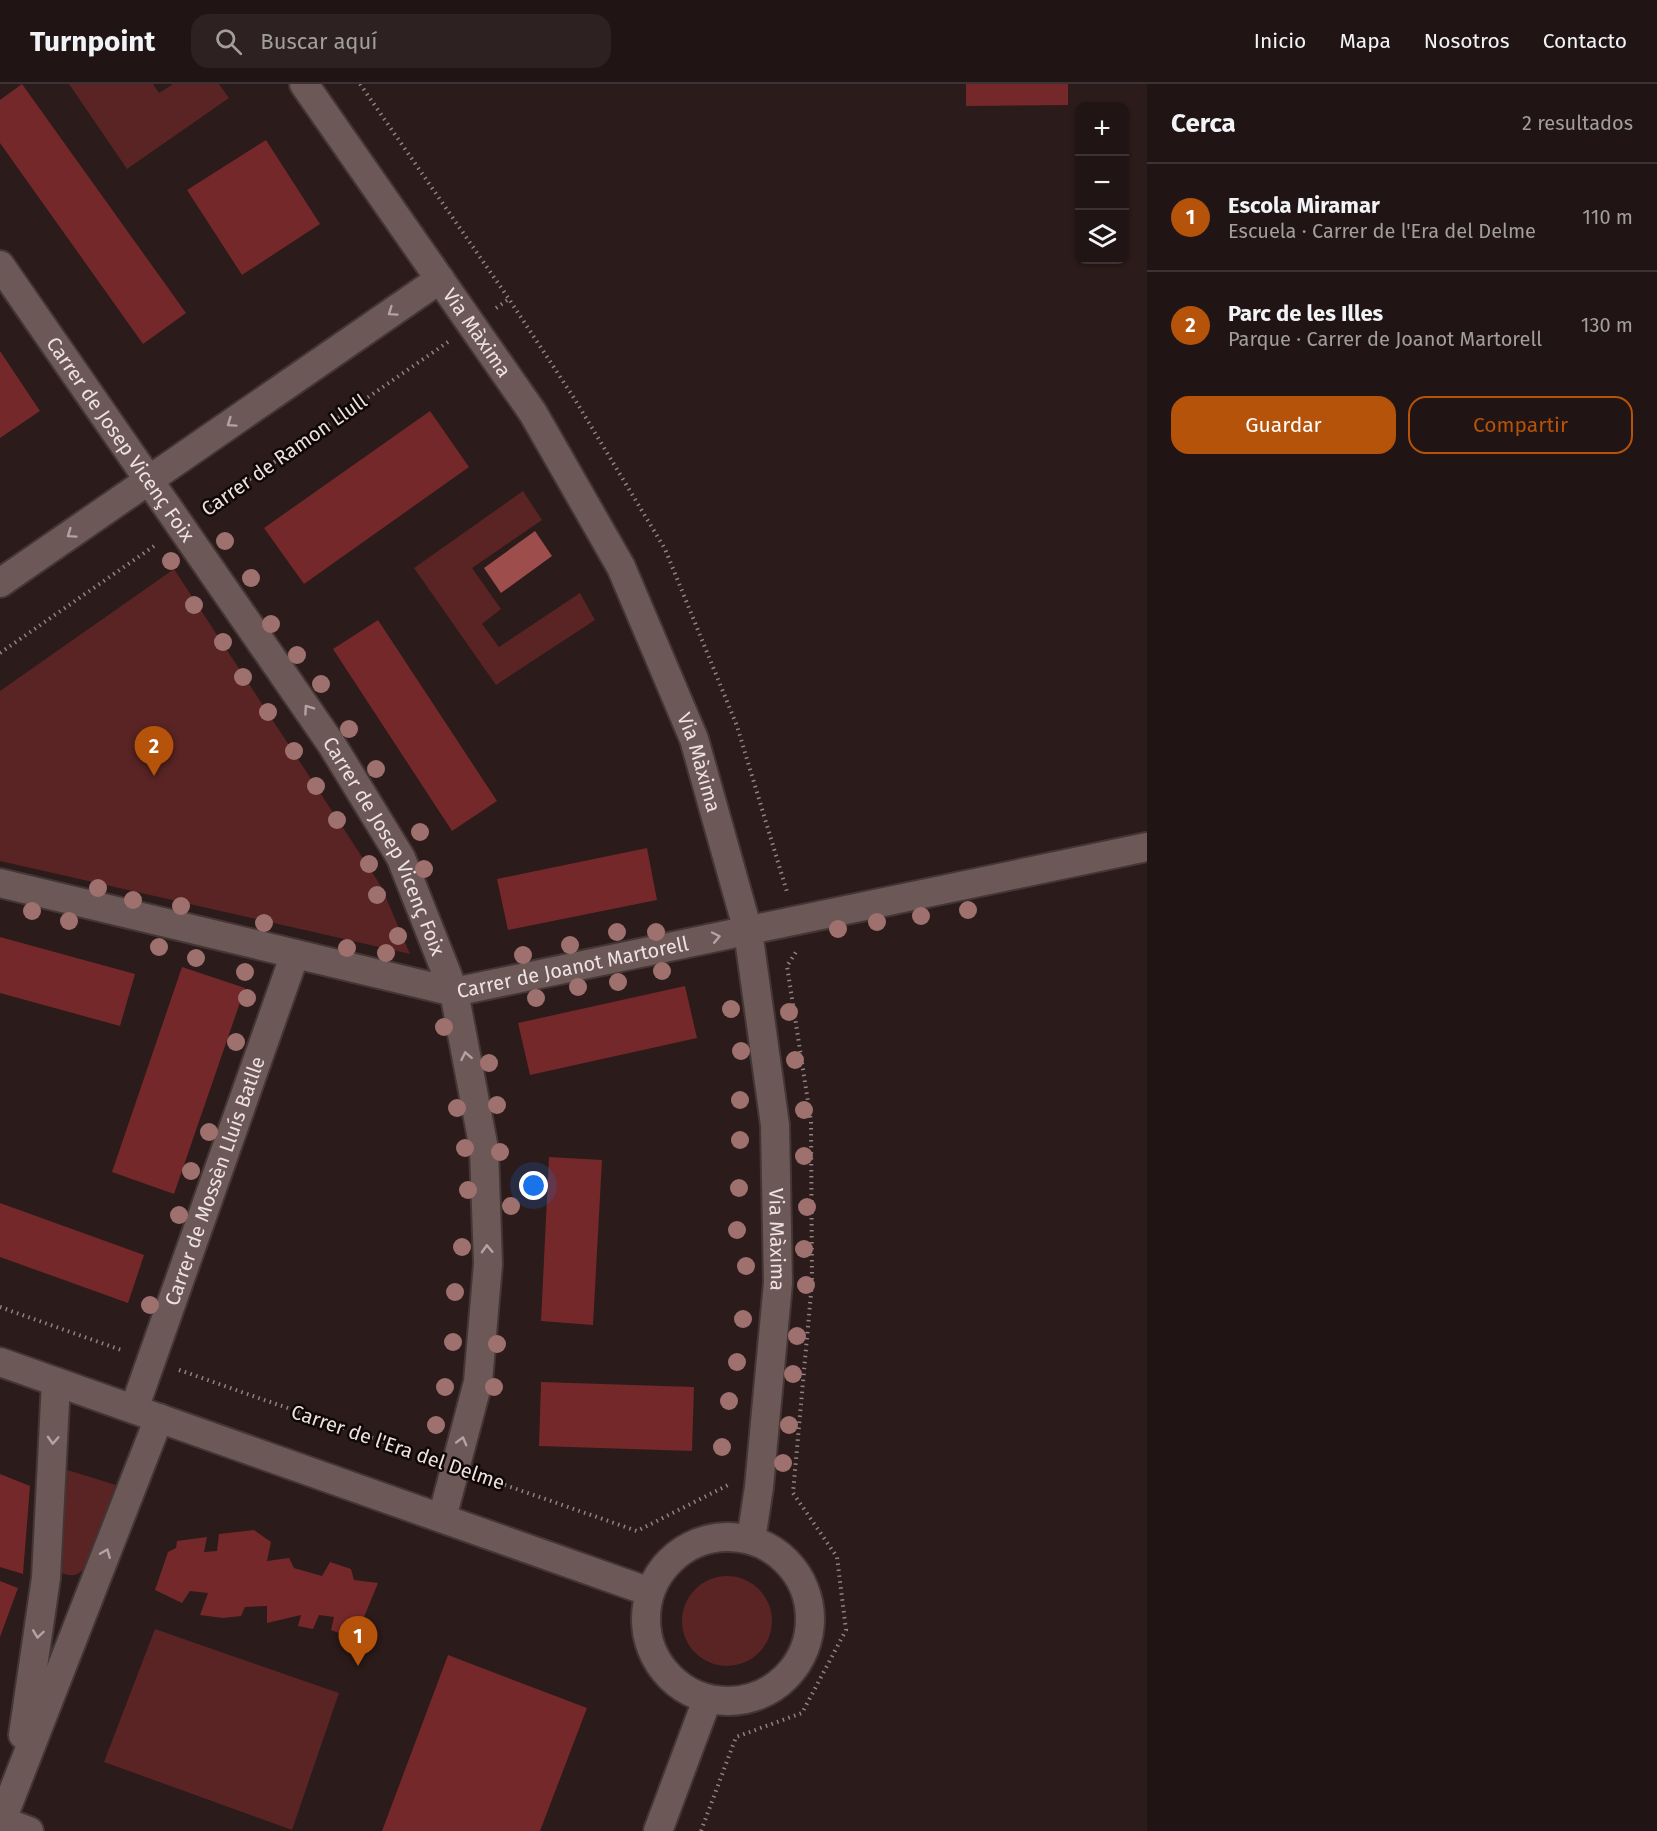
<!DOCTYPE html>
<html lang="es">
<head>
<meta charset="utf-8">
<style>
	body { margin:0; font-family:"Fira Sans",sans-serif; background:#2d2122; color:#f1f3f6 }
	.controls { position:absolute; right:18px; top:18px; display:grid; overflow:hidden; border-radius:12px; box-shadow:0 2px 4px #0004 }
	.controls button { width:54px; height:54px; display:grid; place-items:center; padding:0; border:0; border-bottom:2px solid #3d3334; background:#201414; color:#f1f3f6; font:30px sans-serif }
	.you { position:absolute; left:534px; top:1102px; width:21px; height:21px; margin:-15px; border:4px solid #fff; border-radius:50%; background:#1a73e8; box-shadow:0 0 0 9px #1a73e833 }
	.badge { display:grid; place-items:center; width:39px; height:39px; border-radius:50%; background:#b45309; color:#fff; font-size:20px; font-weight:700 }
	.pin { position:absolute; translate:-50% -50px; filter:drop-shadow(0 2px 3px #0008) }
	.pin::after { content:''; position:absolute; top:32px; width:21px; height:18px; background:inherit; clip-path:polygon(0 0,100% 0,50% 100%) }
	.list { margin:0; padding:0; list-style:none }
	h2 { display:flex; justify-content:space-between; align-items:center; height:78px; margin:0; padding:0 24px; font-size:26px }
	h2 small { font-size:20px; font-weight:400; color:#a29ea0 }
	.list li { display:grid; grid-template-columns:39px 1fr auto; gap:18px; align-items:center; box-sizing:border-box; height:108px; padding:0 24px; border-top:2px solid #3d3334 }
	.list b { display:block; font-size:22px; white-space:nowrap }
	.list p { margin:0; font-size:20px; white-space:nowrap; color:#a29ea0 }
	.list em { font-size:20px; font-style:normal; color:#a29ea0 }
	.actions { display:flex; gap:12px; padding:18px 24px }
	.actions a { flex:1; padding:14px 0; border:2px solid #b45309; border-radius:18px; text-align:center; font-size:21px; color:#b45309 }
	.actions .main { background:#b45309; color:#fff }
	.icon { flex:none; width:33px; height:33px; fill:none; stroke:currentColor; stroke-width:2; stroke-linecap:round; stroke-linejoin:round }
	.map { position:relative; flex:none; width:1147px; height:1747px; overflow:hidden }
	header { display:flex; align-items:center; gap:36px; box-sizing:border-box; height:84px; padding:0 30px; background:#201414; border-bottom:2px solid #3d3334 }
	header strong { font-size:28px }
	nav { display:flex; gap:33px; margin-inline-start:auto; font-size:21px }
	.search { width:420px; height:54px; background:#2d2122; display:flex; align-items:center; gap:15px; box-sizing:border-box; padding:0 21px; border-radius:18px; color:#a29ea0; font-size:22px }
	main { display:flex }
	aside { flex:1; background:#201414 }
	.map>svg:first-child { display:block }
	.green { fill:#592423 }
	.water { fill:#9d4d4b }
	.building { fill:#742829 }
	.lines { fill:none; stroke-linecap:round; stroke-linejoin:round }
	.street-casing { stroke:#433635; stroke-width:32 }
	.path { stroke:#918382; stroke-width:4; stroke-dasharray:1.5 4.5; stroke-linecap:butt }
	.street { stroke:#6c5857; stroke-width:28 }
	.tree { fill:#9f716e }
	.oneway { stroke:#b3a4a3 }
	.labels { text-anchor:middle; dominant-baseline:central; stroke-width:5; stroke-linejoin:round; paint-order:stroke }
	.street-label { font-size:20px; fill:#ede2e1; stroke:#0f0807 }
</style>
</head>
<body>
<header>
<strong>Turnpoint</strong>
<div class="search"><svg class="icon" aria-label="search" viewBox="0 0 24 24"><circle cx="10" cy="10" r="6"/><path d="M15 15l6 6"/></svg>Buscar aquí</div>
<nav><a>Inicio</a><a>Mapa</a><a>Nosotros</a><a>Contacto</a></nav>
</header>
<main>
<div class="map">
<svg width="1147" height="1747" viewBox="0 0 1147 1747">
	<rect width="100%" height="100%" fill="#2b1b1a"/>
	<path class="green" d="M69,0H153L159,9L173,0H219L229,14L127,85Z
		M523,407L542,436L472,484L501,525L482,540L499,563L580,509L595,536L496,601L414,484Z
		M174,485L381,802L410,870L0,777V607Z
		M61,1384L116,1401L86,1481C79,1493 70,1494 59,1487Z
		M682 1537a45 45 0 1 1 90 0a45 45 0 1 1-90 0Z
		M155,1545L339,1609L292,1746L104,1678Z"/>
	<path class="water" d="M535,447L552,472L501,509L484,484Z"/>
	<path class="building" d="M22,0L186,229L143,260L0,59V16Z
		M966,0H1068V21L966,22Z
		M266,56L320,140L242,191L187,106Z
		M0,267L40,327L0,354Z
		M430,327L469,383L304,500L264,444Z
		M378,536L497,717L452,747L333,565Z
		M647,764L657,816L508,846L497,795Z
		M0,853L135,890L120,942L0,909Z
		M182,883L245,904L174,1110L112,1088Z
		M685,902L697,954L530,991L518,939Z
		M549,1073L602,1076L593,1241L541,1237Z
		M0,1119L144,1171L128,1219L0,1173Z
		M541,1298L694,1303L692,1367L539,1362Z
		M0,1390L30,1402L23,1490L0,1483Z
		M254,1446L271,1458L267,1477L289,1474L294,1484L322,1492L330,1478L351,1485L354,1496L378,1499L355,1555L331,1546L334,1533L319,1531L313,1545L298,1542L301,1531L267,1539V1522L245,1523L241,1532L223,1534L200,1531L208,1509L190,1507L182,1519L155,1506L168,1468L176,1464L177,1457L207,1453L204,1468L217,1467L219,1450Z
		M0,1497L18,1504L0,1553Z
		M448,1571L587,1624L540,1747H382Z"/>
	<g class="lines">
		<defs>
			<g id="street">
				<path id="s1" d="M304,0L533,329L621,483L694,655L748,847L775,1041L778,1199L759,1403L751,1456"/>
				<path id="s2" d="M0,181L332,661L401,774L454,908L484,1065L488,1180L478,1298L442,1434"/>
				<path d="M0,499L440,195"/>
				<path id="s3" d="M0,799L454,908L1147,763"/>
				<path d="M0,1278L650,1508"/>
				<path id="s4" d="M134,1325L295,870"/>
				<circle cx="728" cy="1535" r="82"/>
				<path d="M23,1651L46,1494L56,1298"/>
				<path d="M0,1736L29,1747"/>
				<path d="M0,1741L159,1334"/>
				<path d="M658,1747L707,1616"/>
			</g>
		</defs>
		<use href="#street" class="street-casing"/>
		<path class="path" d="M360,0L509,215L574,314L665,465L737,642L787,808H789
			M496,224L509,215
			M205,426L448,258
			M0,569L157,460
			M0,1223L124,1267
			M179,1286L430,1374
			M482,1393L637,1447L730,1400
			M701,1747L736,1653L802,1629L846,1546L837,1473L793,1409L812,1198L811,1037L787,882L798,865"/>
		<use href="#street" class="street"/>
	</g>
	<g class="tree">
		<circle cx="225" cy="457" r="9"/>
		<circle cx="171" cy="477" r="9"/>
		<circle cx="251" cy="494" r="9"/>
		<circle cx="194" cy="521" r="9"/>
		<circle cx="271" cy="540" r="9"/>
		<circle cx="223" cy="558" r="9"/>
		<circle cx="297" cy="571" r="9"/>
		<circle cx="243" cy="593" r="9"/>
		<circle cx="321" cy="600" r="9"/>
		<circle cx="268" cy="628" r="9"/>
		<circle cx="349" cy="645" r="9"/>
		<circle cx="294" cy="667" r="9"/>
		<circle cx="376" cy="685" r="9"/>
		<circle cx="316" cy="702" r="9"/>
		<circle cx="337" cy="736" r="9"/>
		<circle cx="420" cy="748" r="9"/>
		<circle cx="369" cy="780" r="9"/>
		<circle cx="424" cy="785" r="9"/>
		<circle cx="98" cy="804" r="9"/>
		<circle cx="377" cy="811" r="9"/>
		<circle cx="133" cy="816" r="9"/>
		<circle cx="181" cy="822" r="9"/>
		<circle cx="968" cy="826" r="9"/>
		<circle cx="32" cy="827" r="9"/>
		<circle cx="921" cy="832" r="9"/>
		<circle cx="69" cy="837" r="9"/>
		<circle cx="877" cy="838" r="9"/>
		<circle cx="264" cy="839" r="9"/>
		<circle cx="838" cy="845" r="9"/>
		<circle cx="617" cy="848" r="9"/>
		<circle cx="656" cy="848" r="9"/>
		<circle cx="398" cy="852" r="9"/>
		<circle cx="570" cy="861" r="9"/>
		<circle cx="159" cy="863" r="9"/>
		<circle cx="347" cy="864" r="9"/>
		<circle cx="386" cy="869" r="9"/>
		<circle cx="523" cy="871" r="9"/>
		<circle cx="196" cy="874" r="9"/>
		<circle cx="662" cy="887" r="9"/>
		<circle cx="245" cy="888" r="9"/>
		<circle cx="618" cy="898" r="9"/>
		<circle cx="578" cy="903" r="9"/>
		<circle cx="247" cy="914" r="9"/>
		<circle cx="536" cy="914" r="9"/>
		<circle cx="731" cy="925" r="9"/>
		<circle cx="789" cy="928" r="9"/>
		<circle cx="444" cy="943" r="9"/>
		<circle cx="236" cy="958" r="9"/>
		<circle cx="741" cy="967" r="9"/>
		<circle cx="795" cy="976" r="9"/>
		<circle cx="489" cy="979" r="9"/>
		<circle cx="740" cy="1016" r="9"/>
		<circle cx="497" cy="1021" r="9"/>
		<circle cx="457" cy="1024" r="9"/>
		<circle cx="804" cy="1026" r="9"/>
		<circle cx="209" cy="1048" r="9"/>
		<circle cx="740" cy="1056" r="9"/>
		<circle cx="465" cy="1064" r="9"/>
		<circle cx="500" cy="1068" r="9"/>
		<circle cx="804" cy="1072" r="9"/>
		<circle cx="191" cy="1087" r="9"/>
		<circle cx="739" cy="1104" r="9"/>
		<circle cx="468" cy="1106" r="9"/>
		<circle cx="511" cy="1122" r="9"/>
		<circle cx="807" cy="1123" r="9"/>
		<circle cx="179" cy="1131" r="9"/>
		<circle cx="737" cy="1146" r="9"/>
		<circle cx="462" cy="1163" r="9"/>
		<circle cx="804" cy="1165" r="9"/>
		<circle cx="746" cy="1182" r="9"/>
		<circle cx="806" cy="1201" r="9"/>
		<circle cx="455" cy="1208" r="9"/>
		<circle cx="150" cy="1221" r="9"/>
		<circle cx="743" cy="1235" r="9"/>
		<circle cx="797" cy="1252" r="9"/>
		<circle cx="453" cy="1258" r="9"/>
		<circle cx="497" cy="1260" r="9"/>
		<circle cx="737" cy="1278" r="9"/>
		<circle cx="793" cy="1290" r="9"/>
		<circle cx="445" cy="1303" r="9"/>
		<circle cx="494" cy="1303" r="9"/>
		<circle cx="729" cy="1317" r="9"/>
		<circle cx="436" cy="1341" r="9"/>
		<circle cx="789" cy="1341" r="9"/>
		<circle cx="722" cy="1363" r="9"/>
		<circle cx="783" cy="1379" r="9"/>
	</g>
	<defs><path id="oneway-chevron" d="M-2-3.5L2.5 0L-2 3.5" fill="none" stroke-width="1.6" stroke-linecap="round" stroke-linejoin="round" transform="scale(1.5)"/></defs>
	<g class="oneway">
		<use href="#oneway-chevron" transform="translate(392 228) rotate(145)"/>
		<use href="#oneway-chevron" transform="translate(231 339) rotate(145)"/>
		<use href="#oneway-chevron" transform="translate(71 450) rotate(145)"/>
		<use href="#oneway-chevron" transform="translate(308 625) rotate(-125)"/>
		<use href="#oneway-chevron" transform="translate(716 853) rotate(-12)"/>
		<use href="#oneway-chevron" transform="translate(466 972) rotate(-101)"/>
		<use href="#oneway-chevron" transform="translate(487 1165) rotate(-92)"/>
		<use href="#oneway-chevron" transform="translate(53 1356) rotate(93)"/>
		<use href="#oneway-chevron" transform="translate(462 1357) rotate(-75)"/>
		<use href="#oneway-chevron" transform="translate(106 1469) rotate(-68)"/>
		<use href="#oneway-chevron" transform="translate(38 1550) rotate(98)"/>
	</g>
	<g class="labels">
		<g class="street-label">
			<text stroke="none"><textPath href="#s1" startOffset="303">Via Màxima</textPath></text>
			<text stroke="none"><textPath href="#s2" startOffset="212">Carrer de Josep Vicenç Foix</textPath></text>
			<text transform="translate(284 371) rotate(-35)">Carrer de Ramon Llull</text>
			<text stroke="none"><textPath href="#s1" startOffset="789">Via Màxima</textPath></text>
			<text stroke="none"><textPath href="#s2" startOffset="698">Carrer de Josep Vicenç Foix</textPath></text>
			<text stroke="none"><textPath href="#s3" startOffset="588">Carrer de Joanot Martorell</textPath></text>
			<text stroke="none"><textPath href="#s4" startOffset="242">Carrer de Mossèn Lluís Batlle</textPath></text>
			<text stroke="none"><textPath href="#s1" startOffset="1275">Via Màxima</textPath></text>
			<text transform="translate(398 1363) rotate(19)">Carrer de l'Era del Delme</text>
		</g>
	</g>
</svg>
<div class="controls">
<button>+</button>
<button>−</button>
<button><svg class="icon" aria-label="layers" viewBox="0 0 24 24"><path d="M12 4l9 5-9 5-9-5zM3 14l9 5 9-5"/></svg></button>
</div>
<div class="you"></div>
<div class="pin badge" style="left:358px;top:1582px">1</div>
<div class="pin badge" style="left:154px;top:692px">2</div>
</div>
<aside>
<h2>Cerca<small>2 resultados</small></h2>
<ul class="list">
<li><span class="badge">1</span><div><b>Escola Miramar</b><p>Escuela · Carrer de l'Era del Delme</p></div><em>110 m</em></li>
<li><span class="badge">2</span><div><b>Parc de les Illes</b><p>Parque · Carrer de Joanot Martorell</p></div><em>130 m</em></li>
</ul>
<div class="actions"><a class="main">Guardar</a><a>Compartir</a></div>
</aside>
</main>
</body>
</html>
